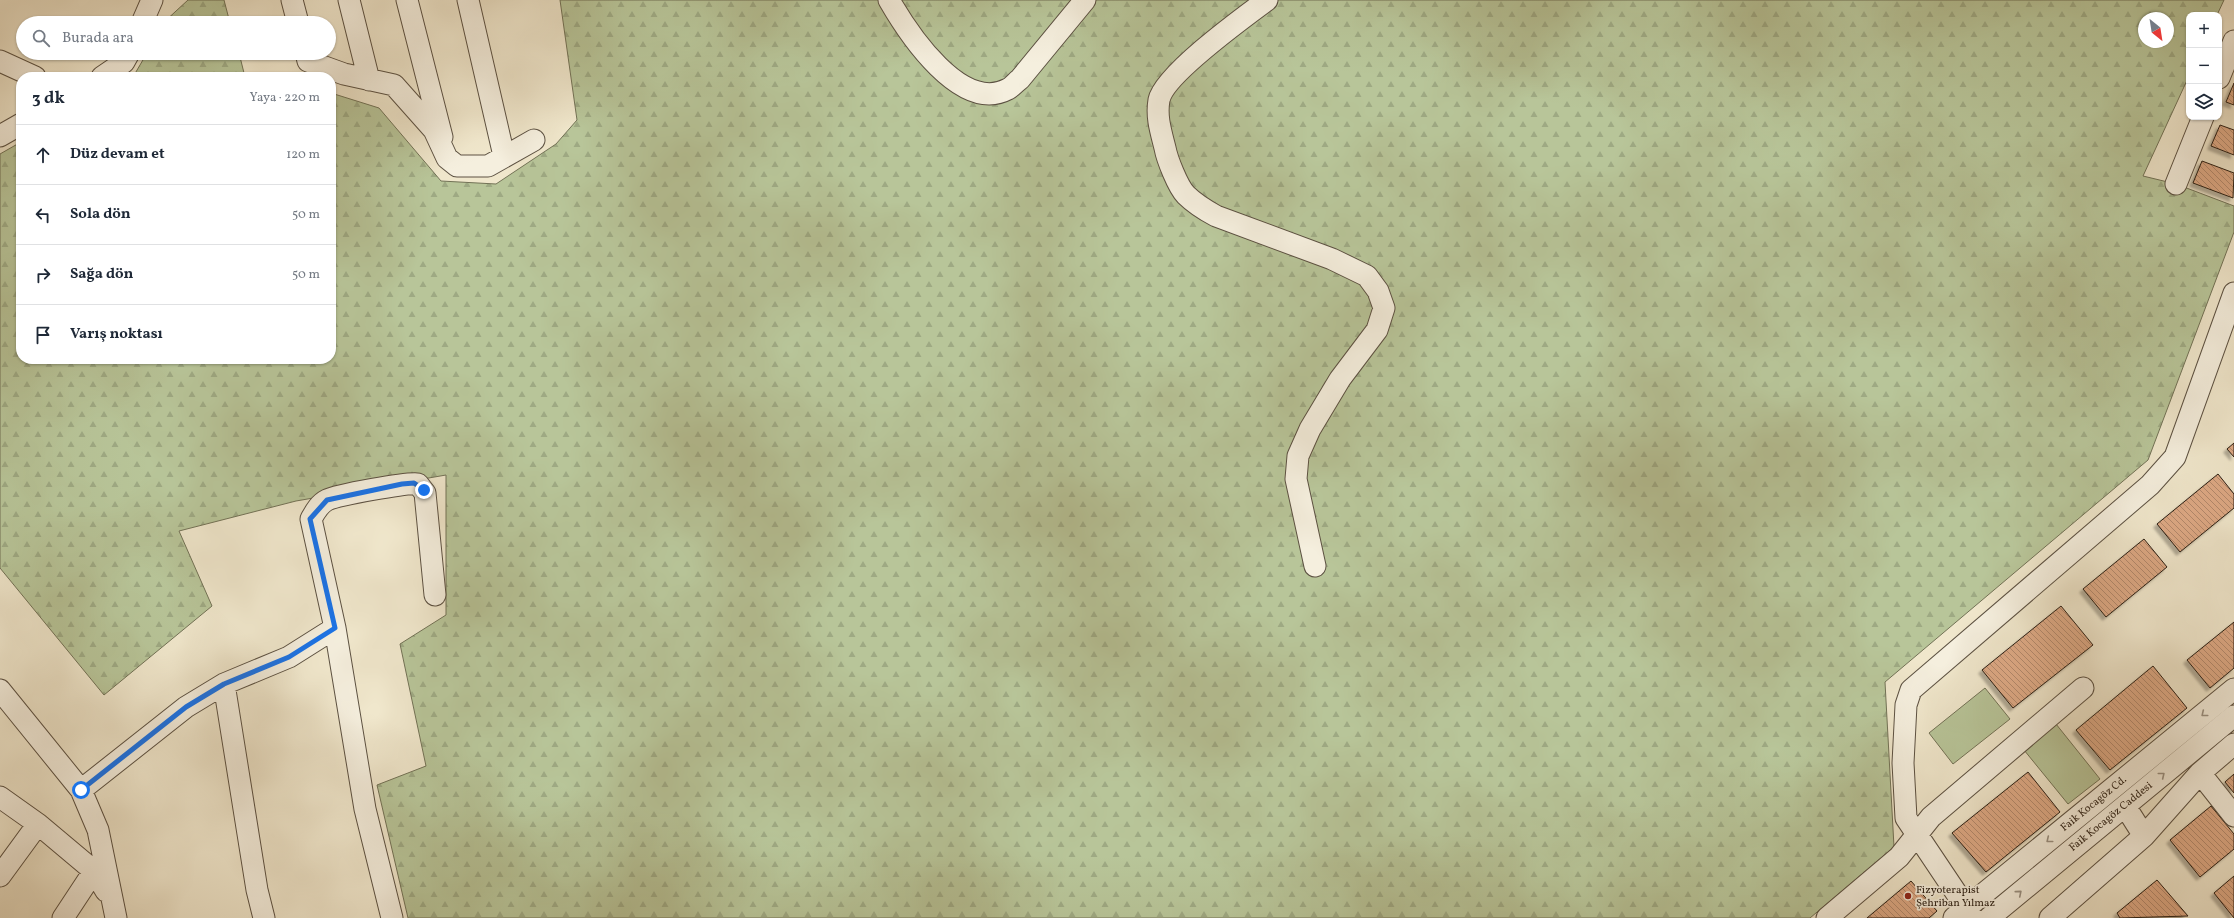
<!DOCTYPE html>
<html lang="tr">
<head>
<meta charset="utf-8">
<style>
	body { margin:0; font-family:Vollkorn,serif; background:#f2f2f3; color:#1f2937 }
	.controls { position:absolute; right:12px; top:12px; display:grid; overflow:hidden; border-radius:8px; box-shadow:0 1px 3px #0004 }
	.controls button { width:36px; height:36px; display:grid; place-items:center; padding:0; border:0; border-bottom:1px solid #e0e1e3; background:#fff; color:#1f2937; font:20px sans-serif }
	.compass { position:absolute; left:2138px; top:12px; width:36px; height:36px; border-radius:50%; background:#fff; box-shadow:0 1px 3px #0004; rotate:150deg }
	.stop { position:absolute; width:12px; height:12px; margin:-9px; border:3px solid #1a73e8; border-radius:50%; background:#fff }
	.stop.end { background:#1a73e8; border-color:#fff; box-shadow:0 1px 4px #0008 }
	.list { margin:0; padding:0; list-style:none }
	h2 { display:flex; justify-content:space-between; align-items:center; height:52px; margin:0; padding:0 16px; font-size:17px }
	h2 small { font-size:13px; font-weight:400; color:#747a83 }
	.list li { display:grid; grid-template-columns:26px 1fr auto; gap:12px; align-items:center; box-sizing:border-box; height:60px; padding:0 16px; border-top:1px solid #e0e1e3 }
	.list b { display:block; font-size:15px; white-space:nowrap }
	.list em { font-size:13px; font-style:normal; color:#747a83 }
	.icon { flex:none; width:22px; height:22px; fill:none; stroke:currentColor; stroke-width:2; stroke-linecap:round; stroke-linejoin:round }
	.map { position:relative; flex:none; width:2234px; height:918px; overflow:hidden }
	.search { position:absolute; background:#fff; box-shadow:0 1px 3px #0004; left:16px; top:16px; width:320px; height:44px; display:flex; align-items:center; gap:10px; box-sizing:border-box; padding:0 14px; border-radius:22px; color:#747a83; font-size:15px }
	.panel { position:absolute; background:#fff; box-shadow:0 1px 3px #0004; left:16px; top:72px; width:320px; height:292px; border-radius:16px }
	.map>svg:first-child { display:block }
	.forest { fill:url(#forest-firs); stroke:#727256; fill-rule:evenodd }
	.green { fill:#b8c599; stroke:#727256 }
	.building { fill:url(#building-back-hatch); stroke:#2b1f14; filter:url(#shadow) }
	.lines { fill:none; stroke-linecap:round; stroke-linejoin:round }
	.minor-casing { stroke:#5c5142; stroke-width:23 }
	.minor { stroke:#f5efde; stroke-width:21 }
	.oneway { stroke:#9a9183 }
	.route { stroke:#1a73e8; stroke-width:5 }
	.poi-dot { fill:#8f2418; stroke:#f5efde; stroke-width:1.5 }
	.labels { text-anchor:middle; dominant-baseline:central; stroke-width:3.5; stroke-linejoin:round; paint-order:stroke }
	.street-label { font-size:11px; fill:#2b1f14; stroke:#f5efde }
	.poi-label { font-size:11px; fill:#2b1f14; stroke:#f5efde; text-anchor:start }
</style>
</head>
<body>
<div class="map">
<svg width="2234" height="918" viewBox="0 0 2234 918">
	<defs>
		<pattern id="forest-firs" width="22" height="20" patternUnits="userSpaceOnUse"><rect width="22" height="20" fill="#b8c599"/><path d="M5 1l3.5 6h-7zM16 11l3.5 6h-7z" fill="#9ea983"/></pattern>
		<pattern id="building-back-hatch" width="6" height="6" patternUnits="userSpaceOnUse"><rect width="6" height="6" fill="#dda985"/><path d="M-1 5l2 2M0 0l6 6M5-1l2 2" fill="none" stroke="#b3896c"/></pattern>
		<filter id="shadow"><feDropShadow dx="-3.5" dy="3.5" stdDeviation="1" flood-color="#0004"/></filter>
	</defs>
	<rect width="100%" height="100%" fill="#f0e7cc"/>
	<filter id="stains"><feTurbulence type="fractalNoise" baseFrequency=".005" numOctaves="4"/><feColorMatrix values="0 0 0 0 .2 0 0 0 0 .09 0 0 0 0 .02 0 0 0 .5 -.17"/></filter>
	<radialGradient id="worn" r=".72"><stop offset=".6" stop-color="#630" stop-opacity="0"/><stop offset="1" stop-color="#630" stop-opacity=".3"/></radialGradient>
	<path class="forest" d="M188,0H224L230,23H163Z
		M560,0H2224L2217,15H2189V76L2143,176L2176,184L2234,206V232L2148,460L1885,682L1894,847L1810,918H408L377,785L426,766L400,644L446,615V475L296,501L179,531L212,606L104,695L0,568V154L21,142V359H331V93L379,108L441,181L496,184L556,144L577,120ZM2144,18H2168V42H2144Z
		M147,53H239L245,77H133Z"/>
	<path class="green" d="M1985,688L2010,719L1953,764L1929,733Z
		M2056,724L2100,779L2068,804L2024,750Z"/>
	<path class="building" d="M2234,83V105L2226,102Z
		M2220,125L2234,130V155L2211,146Z
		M2202,161L2234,173L2233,198L2193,183Z
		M2234,443V457L2227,449Z
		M2218,474L2234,494V508L2180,552L2157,524Z
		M2144,539L2167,567L2106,617L2083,589Z
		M2061,606L2093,645L2013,708L1982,670Z
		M2234,622V668L2210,688L2187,660Z
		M2153,666L2187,708L2110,770L2076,730Z
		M2028,772L2060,812L1986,872L1952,833Z
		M2234,774V793L2225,782Z
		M2211,806L2234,834V849L2200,877L2170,840Z
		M2234,876V918L2214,893Z
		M2157,880L2188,916L2120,918L2117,913Z
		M1911,881L1937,911L1929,918H1867Z"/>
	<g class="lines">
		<defs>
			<path id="minor" d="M292,0L298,23
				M349,0L369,80
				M407,0L442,137
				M468,0L504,156
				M889,0C908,33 961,114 1008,89C1012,87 1016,82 1020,79L1085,0
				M1267,0C1244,17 1164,75 1159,100C1156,117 1161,132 1165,148C1167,159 1178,187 1186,195C1195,204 1205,210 1216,216L1332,259L1367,276L1378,291L1384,308L1377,330L1340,379L1310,429L1298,456L1296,479L1315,566
				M142,23L152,0
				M306,53L308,61L344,74L394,85L434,130L447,158L457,166H488L534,140
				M0,61L35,77
				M102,77L124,62L129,53
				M2219,78L2234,41
				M0,136L21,124
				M2176,184L2203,117
				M224,684L257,890L264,918
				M0,690L81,790L98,830L116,918
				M2200,773L2234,816
				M81,790L186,707L224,684L289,657L335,628
				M0,797L38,824L94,871L106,891
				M2125,806L2144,836
				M0,876L38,824
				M63,918L94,871
				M392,918L365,809L335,628L311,519C315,512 319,504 327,500C337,495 408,482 418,484L425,493L435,595
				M1827,918L1899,857L1931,817L2083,688
				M1954,918L2234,689
				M1973,918L1906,818L1903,763L1906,705L1911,690L2150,485L2175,457L2234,293
				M1989,918L2234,716
				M2050,918L2144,836L2200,773L2234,744"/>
		</defs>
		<use href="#minor" class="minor-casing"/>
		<use href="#minor" class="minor"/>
	</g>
	<defs><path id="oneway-chevron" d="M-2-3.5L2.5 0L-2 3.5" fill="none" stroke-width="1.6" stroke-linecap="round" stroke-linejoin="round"/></defs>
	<g class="oneway">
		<use href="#oneway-chevron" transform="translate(2204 714) rotate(141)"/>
		<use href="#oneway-chevron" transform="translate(2162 775) rotate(-39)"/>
		<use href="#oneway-chevron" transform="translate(2049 840) rotate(141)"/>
		<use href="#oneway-chevron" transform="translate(2019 893) rotate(-40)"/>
	</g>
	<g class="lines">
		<path class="route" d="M81,790L186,707L224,684L289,657L335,628L310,519L327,500L402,484L414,483L424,490"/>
	</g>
	<circle class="poi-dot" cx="1908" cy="896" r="4"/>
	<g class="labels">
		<g class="street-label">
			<text transform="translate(2094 804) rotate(-39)">Faik Kocagöz Cd.</text>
			<text transform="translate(2111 817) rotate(-39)">Faik Kocagöz Caddesi</text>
		</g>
		<g class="poi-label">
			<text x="1916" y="890">Fizyoterapist<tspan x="1916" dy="13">Şehriban Yılmaz</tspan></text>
		</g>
	</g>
	<rect width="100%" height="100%" filter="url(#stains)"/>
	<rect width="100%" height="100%" fill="url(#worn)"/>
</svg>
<div class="controls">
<button>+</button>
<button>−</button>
<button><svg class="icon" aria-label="layers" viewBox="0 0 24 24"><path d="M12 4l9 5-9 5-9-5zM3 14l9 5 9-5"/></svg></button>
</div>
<svg class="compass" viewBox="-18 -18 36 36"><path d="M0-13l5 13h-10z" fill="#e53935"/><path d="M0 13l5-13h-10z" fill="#747a83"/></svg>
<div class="stop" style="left:81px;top:790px"></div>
<div class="stop end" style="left:424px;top:490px"></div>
<div class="search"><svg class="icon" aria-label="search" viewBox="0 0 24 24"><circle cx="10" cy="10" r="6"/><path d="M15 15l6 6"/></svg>Burada ara</div>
<section class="panel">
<h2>3 dk<small>Yaya · 220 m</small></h2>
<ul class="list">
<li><svg class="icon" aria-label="ahead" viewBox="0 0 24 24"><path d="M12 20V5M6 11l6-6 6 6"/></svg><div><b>Düz devam et</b></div><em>120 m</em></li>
<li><svg class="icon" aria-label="left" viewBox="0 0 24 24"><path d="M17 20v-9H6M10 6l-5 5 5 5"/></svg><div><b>Sola dön</b></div><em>50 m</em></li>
<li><svg class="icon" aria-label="right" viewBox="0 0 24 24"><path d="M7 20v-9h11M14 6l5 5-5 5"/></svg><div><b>Sağa dön</b></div><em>50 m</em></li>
<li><svg class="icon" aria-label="arrive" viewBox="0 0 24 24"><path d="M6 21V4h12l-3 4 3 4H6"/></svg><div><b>Varış noktası</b></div></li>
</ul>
</section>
</div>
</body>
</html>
